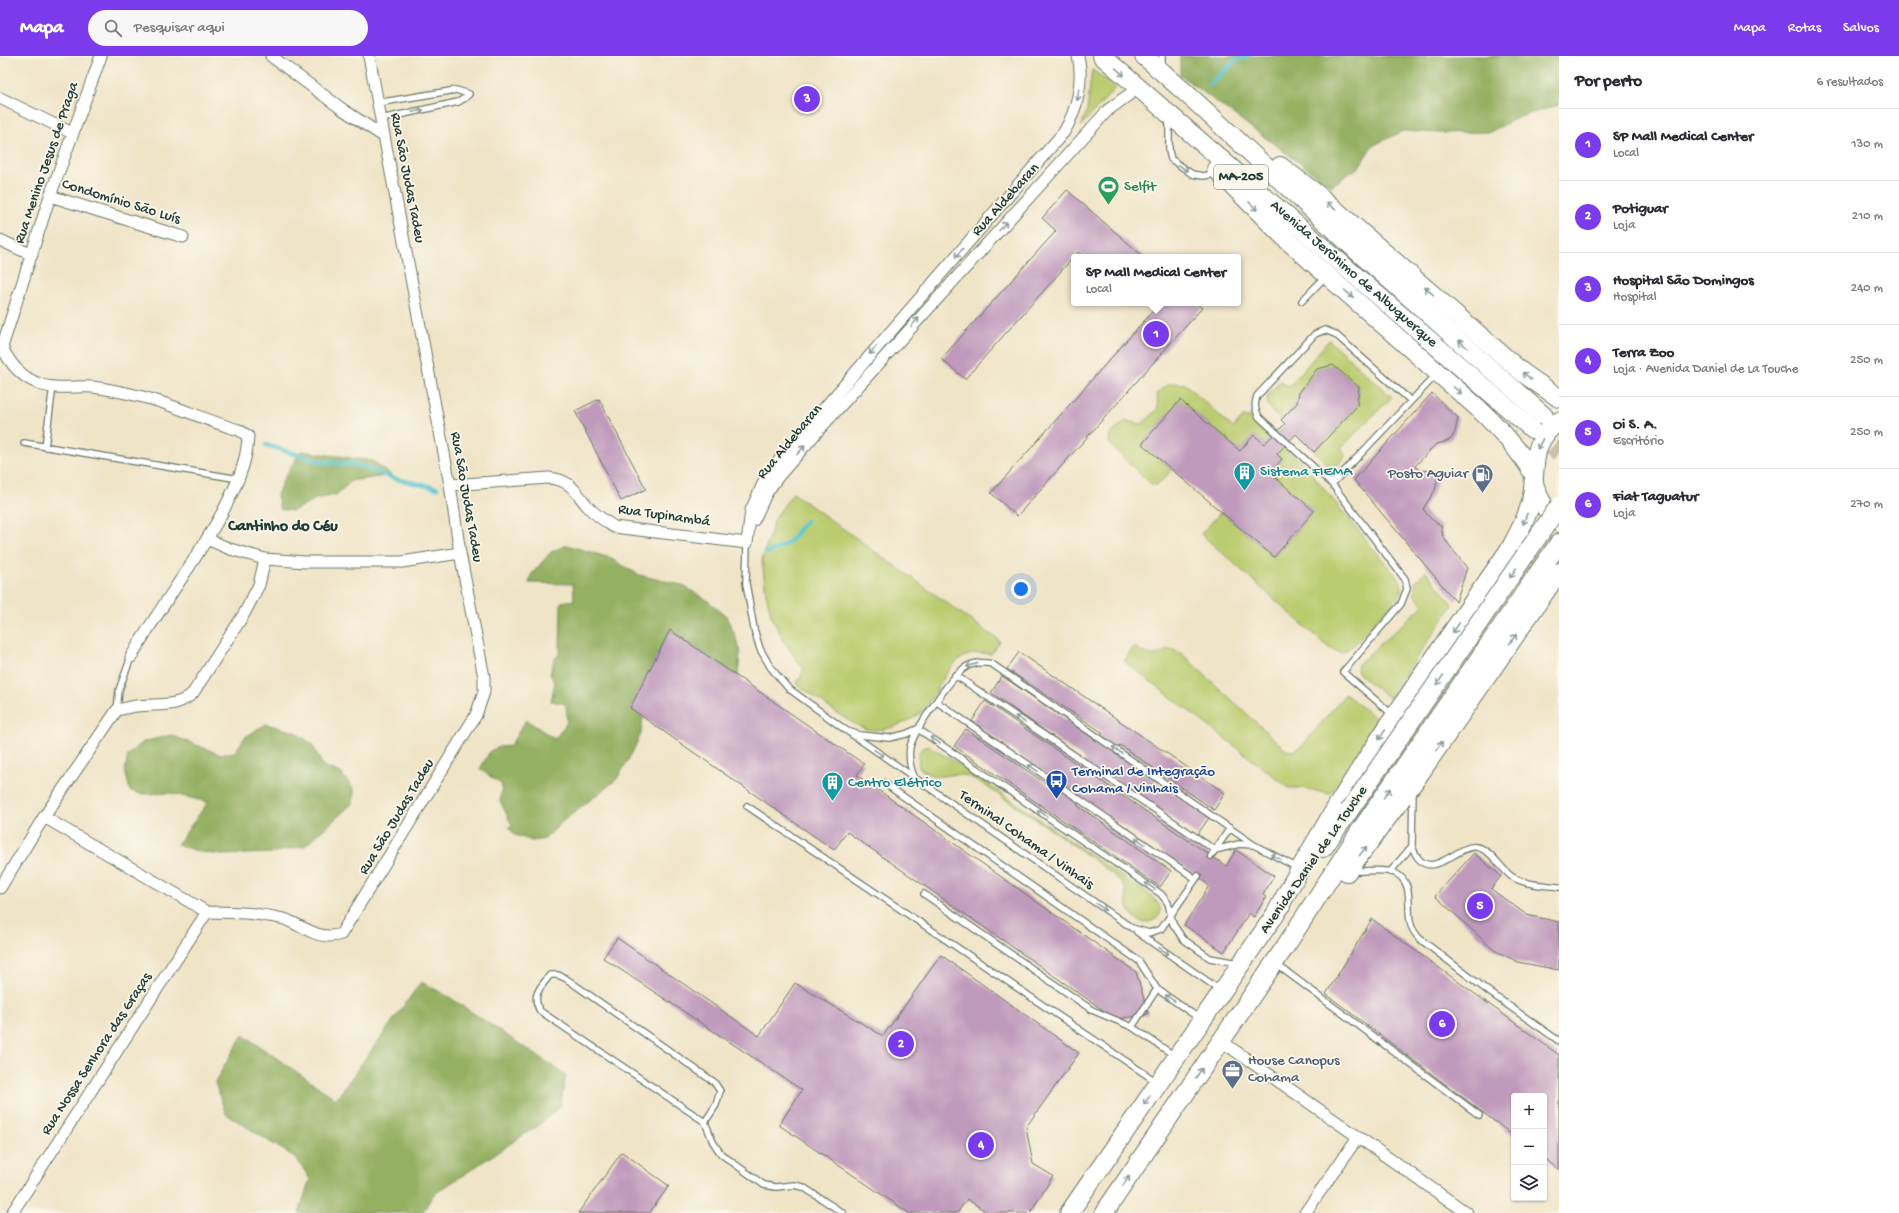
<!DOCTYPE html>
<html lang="pt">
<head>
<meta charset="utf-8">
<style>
	body { margin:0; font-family:"Gochi Hand",sans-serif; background:#f7f7f7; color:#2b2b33 }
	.controls { position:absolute; right:12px; bottom:12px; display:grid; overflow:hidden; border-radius:4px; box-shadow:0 1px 3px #0004 }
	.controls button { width:36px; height:36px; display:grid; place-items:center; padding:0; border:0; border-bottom:1px solid #e1e1e2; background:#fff; color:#2b2b33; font:20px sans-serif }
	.you { position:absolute; left:1021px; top:533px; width:14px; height:14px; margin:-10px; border:3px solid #fff; border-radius:50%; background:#1a73e8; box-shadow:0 0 0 6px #1a73e833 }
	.badge { display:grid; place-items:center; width:26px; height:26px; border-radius:50%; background:#7c3aed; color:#fff; font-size:13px; font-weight:700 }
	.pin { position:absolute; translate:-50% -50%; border:2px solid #fff; box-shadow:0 1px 4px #0006 }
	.popup { position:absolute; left:1071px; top:198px; width:170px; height:52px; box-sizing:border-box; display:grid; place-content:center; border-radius:4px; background:#fff; filter:drop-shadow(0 1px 3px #0005); font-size:13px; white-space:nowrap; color:#7c7c81 }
	.popup b { font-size:15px; color:#2b2b33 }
	.popup::after { content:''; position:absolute; left:50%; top:100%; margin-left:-8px; border:8px solid transparent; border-top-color:#fff }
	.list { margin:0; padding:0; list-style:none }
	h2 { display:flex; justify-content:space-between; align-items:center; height:52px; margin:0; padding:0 16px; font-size:17px }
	h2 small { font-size:13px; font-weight:400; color:#7c7c81 }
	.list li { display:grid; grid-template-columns:26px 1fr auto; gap:12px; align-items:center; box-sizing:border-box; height:72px; padding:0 16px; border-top:1px solid #e1e1e2 }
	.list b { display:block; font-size:15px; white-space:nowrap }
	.list p { margin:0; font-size:13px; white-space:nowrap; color:#7c7c81 }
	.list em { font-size:13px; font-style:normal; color:#7c7c81 }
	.icon { flex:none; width:22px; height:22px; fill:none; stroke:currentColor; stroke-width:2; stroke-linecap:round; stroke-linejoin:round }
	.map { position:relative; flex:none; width:1559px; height:1157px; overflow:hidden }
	header { display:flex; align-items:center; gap:24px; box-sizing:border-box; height:56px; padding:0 20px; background:#7c3aed; color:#fff }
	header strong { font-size:19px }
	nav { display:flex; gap:22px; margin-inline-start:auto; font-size:14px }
	.search { width:280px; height:36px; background:#f7f7f7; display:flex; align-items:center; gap:10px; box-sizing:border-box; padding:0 14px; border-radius:22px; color:#7c7c81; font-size:15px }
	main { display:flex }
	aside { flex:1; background:#fff }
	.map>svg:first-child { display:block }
	.green { fill:#bbcc6f; stroke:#6d8452 }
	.forest { fill:#94b062; stroke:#5a764b }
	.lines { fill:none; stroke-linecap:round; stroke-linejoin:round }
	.stream { stroke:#58c5cd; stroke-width:4.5 }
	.building { fill:#bf9abc }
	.primary-tunnel { stroke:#c6c3aa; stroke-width:18; stroke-dasharray:18 9; stroke-linecap:butt }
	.lane-casing { stroke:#687767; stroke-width:8 }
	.street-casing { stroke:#687767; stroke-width:13 }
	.primary-casing { stroke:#687767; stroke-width:20 }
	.lane { stroke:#fff; stroke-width:5.5 }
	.street { stroke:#fff; stroke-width:11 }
	.primary { stroke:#fff; stroke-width:18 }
	.primary-bridge-casing { stroke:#687767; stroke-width:20; stroke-linecap:butt }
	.primary-bridge { stroke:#fff; stroke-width:18 }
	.oneway { stroke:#8f9e9a }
	.labels { text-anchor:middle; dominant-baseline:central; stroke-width:3.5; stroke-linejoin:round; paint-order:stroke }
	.shield { fill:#fbf7ec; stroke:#61756b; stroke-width:1 }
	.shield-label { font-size:14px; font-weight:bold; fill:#1f3d34 }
	.street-label { font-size:15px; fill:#1f3d34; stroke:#fbf7ec }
	.leisure-label { font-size:15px; fill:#27864d; stroke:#fbf7ec; text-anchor:start }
	.culture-label { font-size:15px; fill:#0d838f; stroke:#fbf7ec; text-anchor:start }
	.service-label { font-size:15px; fill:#4e5e75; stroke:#fbf7ec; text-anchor:end }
	.transit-label { font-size:15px; fill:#164399; stroke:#fbf7ec; text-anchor:start }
	.neighbourhood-label { font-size:16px; font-weight:bold; fill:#1f3d34; stroke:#fbf7ec }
</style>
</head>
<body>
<header>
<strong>Mapa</strong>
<div class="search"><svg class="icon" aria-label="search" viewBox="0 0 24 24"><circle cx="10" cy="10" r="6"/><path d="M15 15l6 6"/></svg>Pesquisar aqui</div>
<nav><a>Mapa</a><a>Rotas</a><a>Salvos</a></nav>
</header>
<main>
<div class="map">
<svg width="1559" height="1157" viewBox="0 0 1559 1157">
	<rect width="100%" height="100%" fill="#fbf7ec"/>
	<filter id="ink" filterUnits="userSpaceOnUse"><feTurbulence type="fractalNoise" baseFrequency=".025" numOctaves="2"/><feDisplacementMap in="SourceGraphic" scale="8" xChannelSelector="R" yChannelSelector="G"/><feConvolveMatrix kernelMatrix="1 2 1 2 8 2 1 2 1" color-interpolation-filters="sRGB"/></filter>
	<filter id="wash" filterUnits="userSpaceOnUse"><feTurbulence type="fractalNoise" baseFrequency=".012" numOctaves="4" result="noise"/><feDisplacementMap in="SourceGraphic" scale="16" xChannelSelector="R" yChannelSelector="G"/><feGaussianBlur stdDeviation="0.9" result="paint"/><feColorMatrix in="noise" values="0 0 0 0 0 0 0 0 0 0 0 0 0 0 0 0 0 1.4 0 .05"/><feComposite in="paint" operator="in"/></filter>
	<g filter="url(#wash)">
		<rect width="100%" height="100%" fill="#f0e4c7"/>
		<path class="green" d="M1092,14L1116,31L1081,70L1087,55Z
			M1329,284L1392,341L1341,392L1345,400C1334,420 1325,407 1314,396L1357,350L1359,331L1333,309L1317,313L1299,337L1297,347L1281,364C1273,357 1267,352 1267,340L1280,325L1289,331Z
			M1176,327L1185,328L1233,372L1243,361H1253L1306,411L1401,526L1402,533L1399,540L1354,589L1341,597L1329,592L1201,478L1221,456L1274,501L1314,455L1270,417L1282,403L1254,379L1240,395L1180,344L1142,388L1172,414L1157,429L1151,428L1113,392L1109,386L1110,379L1125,365L1142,368L1158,353L1157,338L1166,329Z
			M793,437L1000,585L991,598C951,592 947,621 928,648C920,660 907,666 893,671C886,673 873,675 866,673C843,665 818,642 797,628L804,613L783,584L771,559L766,537L762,504L775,462Z
			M1426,515L1453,549L1389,642L1360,619L1357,614L1358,608L1424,549L1415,540V526Z
			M1134,591C1141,595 1147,600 1155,599C1169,597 1163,587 1182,598L1286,694L1295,695L1303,689L1345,638L1373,660L1379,670L1330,738L1303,732H1289L1124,605Z
			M929,690L973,717L1132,828C1149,835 1180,860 1144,867C1138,864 1131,860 1129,853C1125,844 1128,832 1120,825C1082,792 1037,765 996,737C987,731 977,723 967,720C946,714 938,729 919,711L918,699L922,692Z"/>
		<path class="forest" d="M1180,0H1559V49L1519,61L1490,76L1440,77L1403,75L1372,90L1359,111L1331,130L1180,19Z
			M301,395L373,405L391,419L351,425L336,439L316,443L293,455L280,453L277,439L283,424Z
			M567,489L610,502L639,519L682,529L707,544L726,560L735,579L740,596L738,621L670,574L630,652L643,662L641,677L632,697L617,723L562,766L545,783L532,785L515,779L508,771H513L500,745L502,729L480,713L490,695L499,691L510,690L526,664L555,683L567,666L566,648L551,645L555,627L550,618L554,604L560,597L561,546L574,544L573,528L529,527L531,519L551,496Z
			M266,668L295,676L312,688L323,710L341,717L354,734L353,747L305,790L271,797L221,799L201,796L177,789L208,746L170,737L142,738L130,735L125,715L128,699L143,686L171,679L219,698L235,696L245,681Z
			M421,926L446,939L566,1019L560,1050L540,1068L433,1139L422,1157H299L310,1123L296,1102L226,1058L215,1027L224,1010L243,979L336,1043Z"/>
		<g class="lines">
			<path class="stream" d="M1209,29L1235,5L1248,0
				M266,389L322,406L357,409L396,423L437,432
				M766,497C774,494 786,490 792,483C798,476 798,472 806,465"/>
		</g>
		<g id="blocks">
			<path class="building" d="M1067,134L1144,201H1085L1078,196L965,323L941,303L1056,175L1042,162Z
				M1160,247H1196L1202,252L1017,460L991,437Z
				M1333,309L1359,331L1357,350L1314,396L1296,378L1277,398L1282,403L1270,417L1314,455L1274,501L1142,388L1180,344L1240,395L1254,379L1264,388L1285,368L1281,364L1297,347L1299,337L1317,313Z
				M1432,337L1458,362L1455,376L1451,383L1445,386L1436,388L1415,410L1420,415L1436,414L1437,425L1435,434L1423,453L1430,462L1441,470L1443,481L1467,512L1456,546L1354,424Z
				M599,343L646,433L621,445L575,355Z
				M670,574L864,708L857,719L1136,916L1148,957L1146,959L1116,963L847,776L834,794L630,652Z
				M1019,596L1225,737L1214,754L1120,689L1114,697L1209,762L1197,779L1103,715L1097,722L1226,810L1236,794L1274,820L1263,839L1266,841L1254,861L1249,857L1224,896L1184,869L1209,830L1198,820L1082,742L1077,749L1171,815L1160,831L954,690L966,673L1060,737L1065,731L972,665L985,645L1081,711L1086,704L991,637L1002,620L1097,685L1103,677L1007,613Z
				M1474,797L1501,820L1491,833L1527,859L1559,866V914L1518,906L1494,894L1435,840Z
				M1372,863L1559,999V1114L1544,1102V1040H1514V1080L1326,938Z
				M617,882L759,980L795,927L883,980L941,899L1079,997L1026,1071L1033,1108L1053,1120L1030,1157H988L967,1143L957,1157H909L779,1069L802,1034L603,902Z
				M622,1096L669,1130L649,1157H578Z"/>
		</g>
	</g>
	<g filter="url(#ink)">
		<use href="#blocks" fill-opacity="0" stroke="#687767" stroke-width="1"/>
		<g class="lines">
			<path class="primary-tunnel" d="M1532,373L1559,397"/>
			<defs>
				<path id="lane" d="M1162,11V0
					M377,47L456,34L469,38L465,42L458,46L381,63
					M1169,65V95L1171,103L1192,118L1203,120L1215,118
					M1302,245L1326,220
					M1411,345L1437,318
					M24,387L239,423
					M45,391L53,330
					M1332,428L1411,345L1335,278L1325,274L1315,278L1257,340C1254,349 1255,353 1259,361L1332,428L1405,523L1407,533L1401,548L1343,616L1393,659
					M747,487L746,527L754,573L760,593L771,612L788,632L847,675L860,679L889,682L906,678L917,673
					M955,619L1215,794
					M937,646L1196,823
					M117,654L119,634L131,601
					M918,673L1161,838L1168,847L1173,868L1183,883L1210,902L1238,907
					M847,675L1132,872L1149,877L1161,873L1198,820
					M915,723C910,712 908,703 910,691C914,675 952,619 966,611C974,606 983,606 992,608L1254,789L1298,812
					M884,727L1139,905L1157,933
					M1413,735L1412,790C1427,833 1456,788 1476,791C1491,793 1500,812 1511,820C1524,829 1545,829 1559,831
					M747,750L1157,1026
					M1215,794L1239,788L1252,789
					M1211,800L1230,772
					M1352,815C1365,816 1383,812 1395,817C1414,826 1407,849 1410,865C1411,872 1415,878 1420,883L1492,938L1559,985
					M1390,816L1412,790
					M924,838L1092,954L1132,971
					M1137,876L1220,934
					M1276,908L1479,1059
					M1175,1000L1132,971L1157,933L1200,963
					M705,1066L716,1049L720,1035L714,1026L565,922L558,919H550C540,932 531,939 540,955L705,1066L713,1086L721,1098L764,1129L776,1131L794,1129L803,1131L843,1157"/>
				<path id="street" d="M101,0L50,140L2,291C10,308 20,320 37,327C51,334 76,330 92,331C109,333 127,337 143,341C176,349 206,365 239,374L248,380C247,409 235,432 222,457C195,507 159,552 131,601
					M271,0L342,53L383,80
					M0,42L72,77
					M50,140L183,181
					M0,184L32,199
					M450,429L549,422C572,424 575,436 589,452C597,460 605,465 614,471L747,487
					M754,464L766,438L777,422L817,376L1108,54L1138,32
					M207,483L230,493L265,503L306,506H402L460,497
					M747,487L751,454L768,417L1064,76C1077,54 1084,25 1078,0
					M44,761L207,856
					M0,832L44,761L117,654C123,653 129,651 136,650C158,647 176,653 193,637L244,558L259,529L265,503
					M207,856C227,856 248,856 268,860C275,861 283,862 289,865C307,873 322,885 341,878L476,659L484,636V621L460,497L450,429L369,0
					M1221,985L1467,1157
					M12,1157L207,856
					M1305,1157L1358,1081"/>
				<g id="primary">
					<path id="s1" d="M1102,0L1532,373"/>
					<path d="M1144,0L1197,47L1357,195L1544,360"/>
					<path d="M1280,110L1317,138L1523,317L1559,342"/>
					<path d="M1216,113L1287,184L1478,352C1499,372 1518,392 1533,417"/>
					<path d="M1534,427C1539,444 1546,455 1559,467"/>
					<path d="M1323,792L1349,755"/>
					<path d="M1347,816L1414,726L1559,516"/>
					<path d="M1274,861C1342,730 1428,611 1511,491C1519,476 1527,462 1531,446C1538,414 1527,388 1559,365"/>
					<path d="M1069,1157L1281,850"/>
					<path d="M1104,1157L1285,891L1364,769L1559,487"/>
				</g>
			</defs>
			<use href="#lane" class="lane-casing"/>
			<use href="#street" class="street-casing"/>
			<use href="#primary" class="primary-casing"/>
			<use href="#lane" class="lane"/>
			<use href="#street" class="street"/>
			<use href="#primary" class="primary"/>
			<defs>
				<path id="primary-bridge" d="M1349,755L1559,450"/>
			</defs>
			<use href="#primary-bridge" class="primary-bridge-casing"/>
			<use href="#primary-bridge" class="primary-bridge"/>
		</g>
		<defs><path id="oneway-shaft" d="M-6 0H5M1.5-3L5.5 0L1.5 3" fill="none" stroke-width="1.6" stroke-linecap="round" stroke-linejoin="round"/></defs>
		<g class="oneway">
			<use href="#oneway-shaft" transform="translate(1120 16) rotate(41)"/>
			<use href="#oneway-shaft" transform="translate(1078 39) rotate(98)"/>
			<use href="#oneway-shaft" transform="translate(418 55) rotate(-12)"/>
			<use href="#oneway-shaft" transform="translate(1183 112) rotate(37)"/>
			<use href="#oneway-shaft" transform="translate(1253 150) rotate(45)"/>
			<use href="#oneway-shaft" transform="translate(1331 150) rotate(-139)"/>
			<use href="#oneway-shaft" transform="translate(1003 170) rotate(-48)"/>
			<use href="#oneway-shaft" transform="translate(959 197) rotate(131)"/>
			<use href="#oneway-shaft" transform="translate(1429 235) rotate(-139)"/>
			<use href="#oneway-shaft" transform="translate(1349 238) rotate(41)"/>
			<use href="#oneway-shaft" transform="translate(915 266) rotate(-48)"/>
			<use href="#oneway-shaft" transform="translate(1463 288) rotate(-138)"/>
			<use href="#oneway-shaft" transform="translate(873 294) rotate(131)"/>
			<use href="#oneway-shaft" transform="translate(1527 320) rotate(-142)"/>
			<use href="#oneway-shaft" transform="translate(1457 334) rotate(42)"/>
			<use href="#oneway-shaft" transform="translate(1540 388) rotate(117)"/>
			<use href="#oneway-shaft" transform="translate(801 394) rotate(-49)"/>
			<use href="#oneway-shaft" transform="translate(1525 463) rotate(110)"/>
			<use href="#oneway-shaft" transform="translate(1513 517) rotate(124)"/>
			<use href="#oneway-shaft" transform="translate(1456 572) rotate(124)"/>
			<use href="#oneway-shaft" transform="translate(1513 583) rotate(-55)"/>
			<use href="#oneway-shaft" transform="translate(972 609) rotate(162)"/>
			<use href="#oneway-shaft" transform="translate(1440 624) rotate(124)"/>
			<use href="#oneway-shaft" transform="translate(1020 663) rotate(-146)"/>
			<use href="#oneway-shaft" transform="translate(1382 679) rotate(124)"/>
			<use href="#oneway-shaft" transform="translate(935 684) rotate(-146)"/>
			<use href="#oneway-shaft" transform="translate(1439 690) rotate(-55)"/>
			<use href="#oneway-shaft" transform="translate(1117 694) rotate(-145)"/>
			<use href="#oneway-shaft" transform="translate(879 697) rotate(35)"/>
			<use href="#oneway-shaft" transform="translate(1033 712) rotate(-146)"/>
			<use href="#oneway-shaft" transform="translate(1387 737) rotate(-55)"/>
			<use href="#oneway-shaft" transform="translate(1042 757) rotate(-146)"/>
			<use href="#oneway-shaft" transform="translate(1140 785) rotate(-146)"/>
			<use href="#oneway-shaft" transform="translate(1363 795) rotate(-52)"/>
			<use href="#oneway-shaft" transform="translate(1276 801) rotate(-154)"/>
			<use href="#oneway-shaft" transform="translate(1150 830) rotate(-146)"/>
			<use href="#oneway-shaft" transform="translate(1101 851) rotate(35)"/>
			<use href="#oneway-shaft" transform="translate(1164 895) rotate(35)"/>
			<use href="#oneway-shaft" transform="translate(1170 942) rotate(-146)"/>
			<use href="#oneway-shaft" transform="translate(1199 1017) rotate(-56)"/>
			<use href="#oneway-shaft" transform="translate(1147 1044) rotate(124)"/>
			<use href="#oneway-shaft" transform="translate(1126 1125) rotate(-56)"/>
		</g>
	</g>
	<defs>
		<symbol id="stadium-pin" viewBox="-11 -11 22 30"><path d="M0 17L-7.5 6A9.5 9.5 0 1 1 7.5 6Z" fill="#2e9e5b" stroke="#fbf7ec"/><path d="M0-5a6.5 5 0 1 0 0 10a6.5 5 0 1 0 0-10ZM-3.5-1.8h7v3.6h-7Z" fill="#fff"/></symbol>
		<symbol id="building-pin" viewBox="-11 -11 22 30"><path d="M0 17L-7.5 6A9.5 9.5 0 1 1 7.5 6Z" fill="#0f9aa8" stroke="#fbf7ec"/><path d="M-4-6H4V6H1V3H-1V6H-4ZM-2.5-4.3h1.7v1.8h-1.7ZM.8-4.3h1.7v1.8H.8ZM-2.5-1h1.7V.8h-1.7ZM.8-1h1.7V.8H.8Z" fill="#fff"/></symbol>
		<symbol id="fuel-pin" viewBox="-11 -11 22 30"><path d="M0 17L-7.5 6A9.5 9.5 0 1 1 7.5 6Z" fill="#5c6f8a" stroke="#fbf7ec"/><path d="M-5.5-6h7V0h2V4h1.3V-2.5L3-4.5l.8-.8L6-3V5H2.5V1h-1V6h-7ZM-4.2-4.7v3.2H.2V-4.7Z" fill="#fff"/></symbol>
		<symbol id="bus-pin" viewBox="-11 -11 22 30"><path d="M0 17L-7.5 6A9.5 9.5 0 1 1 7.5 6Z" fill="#1a4fb4" stroke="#fbf7ec"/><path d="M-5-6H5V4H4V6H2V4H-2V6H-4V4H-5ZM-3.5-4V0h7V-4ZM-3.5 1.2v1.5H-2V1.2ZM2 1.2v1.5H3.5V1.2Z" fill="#fff"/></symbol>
		<symbol id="office-pin" viewBox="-11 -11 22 30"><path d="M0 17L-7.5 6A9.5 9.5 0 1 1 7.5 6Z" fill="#5c6f8a" stroke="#fbf7ec"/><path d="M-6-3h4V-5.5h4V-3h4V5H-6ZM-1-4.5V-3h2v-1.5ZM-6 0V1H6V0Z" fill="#fff"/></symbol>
	</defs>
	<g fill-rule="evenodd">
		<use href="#stadium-pin" x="1096" y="118" width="25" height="34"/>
		<use href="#building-pin" x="1232" y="404" width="25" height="34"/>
		<use href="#fuel-pin" x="1470" y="406" width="25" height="34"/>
		<use href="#bus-pin" x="1044" y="712" width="25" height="34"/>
		<use href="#building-pin" x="820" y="714" width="25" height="34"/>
		<use href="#office-pin" x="1220" y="1002" width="25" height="34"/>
	</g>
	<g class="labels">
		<rect class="shield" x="1214" y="109" width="54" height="24" rx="3"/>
		<g class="shield-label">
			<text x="1241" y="121">MA-205</text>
		</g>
		<g class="street-label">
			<text transform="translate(47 107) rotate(-71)">Rua Menino Jesus de Praga</text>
			<text transform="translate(407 122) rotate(79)">Rua São Judas Tadeu</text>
			<text transform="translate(1006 144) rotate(-48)">Rua Aldebaran</text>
			<text transform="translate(121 146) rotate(17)">Condomínio São Luís</text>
			<text stroke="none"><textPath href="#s1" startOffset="333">Avenida Jerônimo de Albuquerque</textPath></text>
			<text transform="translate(790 386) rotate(-50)">Rua Aldebaran</text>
			<text transform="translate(466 441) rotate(80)">Rua São Judas Tadeu</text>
			<text transform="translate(664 460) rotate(8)">Rua Tupinambá</text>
			<text transform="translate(397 761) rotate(-59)">Rua São Judas Tadeu</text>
			<text transform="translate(1026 784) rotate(35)">Terminal Cohama / Vinhais</text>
			<text transform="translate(1314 804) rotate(-55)">Avenida Daniel de La Touche</text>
			<text transform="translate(97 998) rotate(-57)">Rua Nossa Senhora das Graças</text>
		</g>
		<g class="leisure-label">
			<text x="1124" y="131">Selfit</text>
		</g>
		<g class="culture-label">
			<text x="1260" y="416">Sistema FIEMA</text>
			<text x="848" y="727">Centro Elétrico</text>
		</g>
		<g class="service-label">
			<text x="1468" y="418">Posto Aguiar</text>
			<text x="1248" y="1005" text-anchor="start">House Canopus<tspan x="1248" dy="17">Cohama</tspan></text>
		</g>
		<g class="transit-label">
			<text x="1072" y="716">Terminal de Integração<tspan x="1072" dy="17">Cohama / Vinhais</tspan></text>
		</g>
		<g class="neighbourhood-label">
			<text x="283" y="471">Cantinho do Céu</text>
		</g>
	</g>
</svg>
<div class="controls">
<button>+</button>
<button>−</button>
<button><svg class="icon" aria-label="layers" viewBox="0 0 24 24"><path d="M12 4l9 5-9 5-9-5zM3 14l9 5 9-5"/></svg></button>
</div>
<div class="you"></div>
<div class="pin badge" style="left:1156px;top:278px">1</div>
<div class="popup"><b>SP Mall Medical Center</b>Local</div>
<div class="pin badge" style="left:901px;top:988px">2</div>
<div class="pin badge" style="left:807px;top:43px">3</div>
<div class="pin badge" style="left:981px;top:1089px">4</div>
<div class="pin badge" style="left:1480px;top:850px">5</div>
<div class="pin badge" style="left:1442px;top:968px">6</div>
</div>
<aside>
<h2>Por perto<small>6 resultados</small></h2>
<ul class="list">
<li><span class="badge">1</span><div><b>SP Mall Medical Center</b><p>Local</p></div><em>130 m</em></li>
<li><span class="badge">2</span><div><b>Potiguar</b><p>Loja</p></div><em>210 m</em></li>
<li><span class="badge">3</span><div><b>Hospital São Domingos</b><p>Hospital</p></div><em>240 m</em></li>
<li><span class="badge">4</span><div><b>Terra Zoo</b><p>Loja · Avenida Daniel de La Touche</p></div><em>250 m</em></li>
<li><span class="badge">5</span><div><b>Oi S. A.</b><p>Escritório</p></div><em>250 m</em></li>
<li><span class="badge">6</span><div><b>Fiat Taguatur</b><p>Loja</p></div><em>270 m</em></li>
</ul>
</aside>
</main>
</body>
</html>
